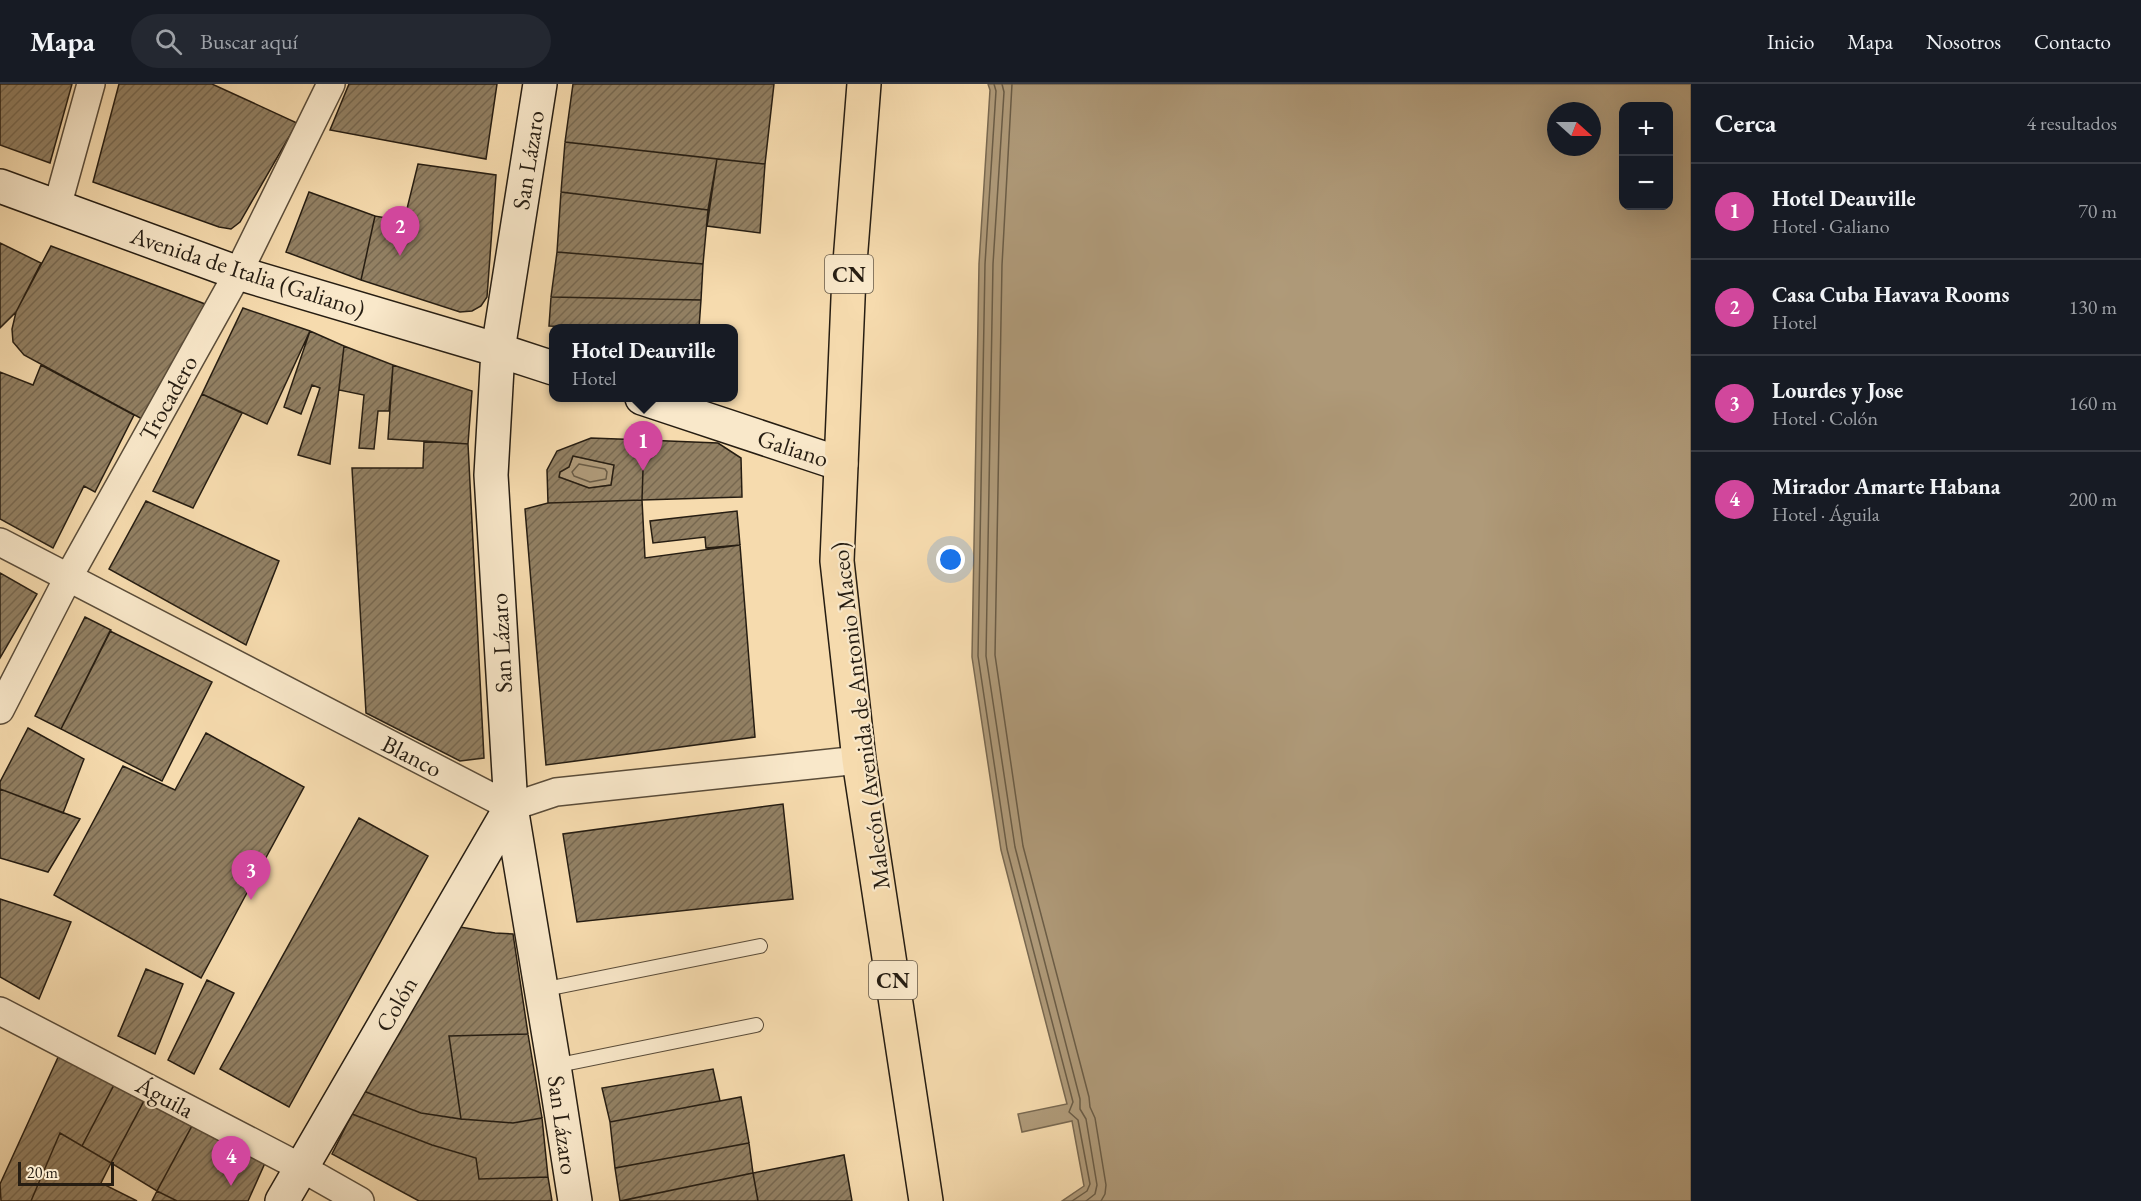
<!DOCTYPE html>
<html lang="es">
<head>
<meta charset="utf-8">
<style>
	body { margin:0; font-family:"EB Garamond",serif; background:#242831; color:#f1f3f6 }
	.controls { position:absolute; right:18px; top:18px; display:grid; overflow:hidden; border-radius:12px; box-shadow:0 6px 24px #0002 }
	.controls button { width:54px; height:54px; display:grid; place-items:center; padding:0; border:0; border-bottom:2px solid #363941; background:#171b24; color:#f1f3f6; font:30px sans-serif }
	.compass { position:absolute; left:1547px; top:18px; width:54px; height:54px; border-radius:50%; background:#171b24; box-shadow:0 6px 24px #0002; rotate:111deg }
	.scale { position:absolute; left:18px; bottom:15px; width:96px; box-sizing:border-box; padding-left:6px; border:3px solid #261d12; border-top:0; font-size:16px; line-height:21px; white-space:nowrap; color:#261d12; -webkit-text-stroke:4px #f9e8ca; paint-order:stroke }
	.you { position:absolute; left:951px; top:476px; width:21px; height:21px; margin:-15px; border:4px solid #fff; border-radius:50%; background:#1a73e8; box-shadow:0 0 0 9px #1a73e833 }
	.badge { display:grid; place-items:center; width:39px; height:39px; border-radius:50%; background:#c59692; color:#fff; font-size:20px; font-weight:700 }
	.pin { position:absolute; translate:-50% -50px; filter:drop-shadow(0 2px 3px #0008) }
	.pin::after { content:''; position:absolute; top:32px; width:21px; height:18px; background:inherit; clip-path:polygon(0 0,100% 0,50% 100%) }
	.popup { position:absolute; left:549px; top:240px; width:189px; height:78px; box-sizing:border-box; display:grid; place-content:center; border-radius:12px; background:#171b24; filter:drop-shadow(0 2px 4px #0005); font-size:20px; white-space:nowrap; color:#9ea1a6 }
	.popup b { font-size:22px; color:#f1f3f6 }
	.popup::after { content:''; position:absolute; left:50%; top:100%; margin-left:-12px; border:12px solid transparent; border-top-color:#171b24 }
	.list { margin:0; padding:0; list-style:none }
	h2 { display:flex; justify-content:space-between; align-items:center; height:78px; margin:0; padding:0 24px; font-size:26px }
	h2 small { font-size:20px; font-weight:400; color:#9ea1a6 }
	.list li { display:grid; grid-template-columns:39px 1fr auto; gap:18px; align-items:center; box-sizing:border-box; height:96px; padding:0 24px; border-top:2px solid #363941 }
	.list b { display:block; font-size:22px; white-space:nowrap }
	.list p { margin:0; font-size:20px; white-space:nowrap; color:#9ea1a6 }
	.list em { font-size:20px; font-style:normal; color:#9ea1a6 }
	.icon { flex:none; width:33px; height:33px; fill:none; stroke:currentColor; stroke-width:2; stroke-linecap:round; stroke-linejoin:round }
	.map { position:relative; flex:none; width:1691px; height:1117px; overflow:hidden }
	header { display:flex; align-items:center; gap:36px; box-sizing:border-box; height:84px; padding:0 30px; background:#171b24; border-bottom:2px solid #363941 }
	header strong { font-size:28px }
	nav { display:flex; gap:33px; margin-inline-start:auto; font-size:21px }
	.search { width:420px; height:54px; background:#242831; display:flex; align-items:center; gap:15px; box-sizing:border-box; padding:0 21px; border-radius:33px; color:#9ea1a6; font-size:22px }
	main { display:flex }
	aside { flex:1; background:#171b24 }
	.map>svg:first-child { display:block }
	.water { fill:#af9a79; stroke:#786850; stroke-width:1.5; fill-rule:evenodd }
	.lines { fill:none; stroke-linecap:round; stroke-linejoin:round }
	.shore { stroke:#6a5c46; stroke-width:1.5 }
	.building { fill:url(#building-hatch); stroke:#261d12; stroke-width:1.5; fill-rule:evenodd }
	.lane-casing { stroke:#5a4c39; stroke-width:16 }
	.street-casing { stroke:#5a4c39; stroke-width:30 }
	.secondary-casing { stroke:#261d12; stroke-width:36 }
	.highway-casing { stroke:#261d12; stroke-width:36 }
	.lane { stroke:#f9e8ca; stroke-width:14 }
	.street { stroke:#f9e8ca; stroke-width:27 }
	.secondary { stroke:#f9e8ca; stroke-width:33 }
	.highway { stroke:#f6dbae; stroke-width:33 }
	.labels { text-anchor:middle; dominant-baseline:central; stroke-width:4.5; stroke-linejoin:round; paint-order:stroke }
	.shield { fill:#f9e8ca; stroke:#655a49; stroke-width:1.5 }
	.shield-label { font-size:22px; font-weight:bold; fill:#261d12 }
	.street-label { font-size:24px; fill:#261d12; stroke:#f9e8ca }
</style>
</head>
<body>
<header>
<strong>Mapa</strong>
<div class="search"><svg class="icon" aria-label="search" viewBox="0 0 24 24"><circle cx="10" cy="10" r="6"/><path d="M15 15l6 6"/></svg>Buscar aquí</div>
<nav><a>Inicio</a><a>Mapa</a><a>Nosotros</a><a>Contacto</a></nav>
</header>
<main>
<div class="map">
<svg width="1691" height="1117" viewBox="0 0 1691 1117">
	<defs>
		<pattern id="building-hatch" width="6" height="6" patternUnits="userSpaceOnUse" patternTransform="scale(1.5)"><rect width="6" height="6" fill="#928063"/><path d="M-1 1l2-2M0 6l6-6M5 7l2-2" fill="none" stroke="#776850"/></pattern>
	</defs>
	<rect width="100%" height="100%" fill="#f6dbae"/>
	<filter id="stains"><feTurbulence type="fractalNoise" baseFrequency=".00333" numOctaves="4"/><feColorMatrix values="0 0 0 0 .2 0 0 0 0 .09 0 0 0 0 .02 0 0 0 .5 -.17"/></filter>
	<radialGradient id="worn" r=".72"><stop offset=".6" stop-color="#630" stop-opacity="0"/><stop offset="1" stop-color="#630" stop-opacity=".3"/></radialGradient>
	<path class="water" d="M988,0H1691V1117H1062L1084,1102L1072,1037L1022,1048L1018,1030L1067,1020L1001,766L972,573L979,180L990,6ZM1624,22H1668V122H1624ZM1556,27H1592V63H1556Z
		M573,372L614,381L611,401L589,404L559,393L560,388L569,383Z"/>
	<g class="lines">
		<path class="shore" d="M994,0L996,7L985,180L978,572L1007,765L1073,1018L1069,1028L1078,1036L1090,1100L1087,1107L1072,1117
			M1002,0L1004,8L993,180L986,572L1015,763L1080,1015V1025L1086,1035L1097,1101L1095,1110L1086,1117
			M1012,0L1002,181L995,571L1023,762L1089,1013L1090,1023L1095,1034L1106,1101L1105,1110L1101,1117
			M579,380L605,385L607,388L606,395L590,398L574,392L572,388Z"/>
	</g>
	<path class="building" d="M0,0H72L50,79L0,61Z
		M119,0H212L297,39L240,138L231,145L219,143L93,98Z
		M349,0H497L486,75L330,46Z
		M573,0H774L765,80L565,58Z
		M565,58L717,75L708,126L561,108Z
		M717,75L765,80L760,149L707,142Z
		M418,80L496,91L487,213L481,222L472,227L460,228L361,196L375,132L404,137Z
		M309,108L375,132L361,196L286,168Z
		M561,108L708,126L703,180L557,168Z
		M0,159L41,179L16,228L0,244Z
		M51,162L205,220L142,335L24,271L13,258L12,245L16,228Z
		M557,168L703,180L701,216L551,213Z
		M551,213L701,216L699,244H602L549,242Z
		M243,224L310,247L267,340L202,310Z
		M310,247L344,262L330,380L298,371L320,304L312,301L301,330L284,323Z
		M344,262L393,281L389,327H378L374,365L359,364L364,311L339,306Z
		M41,281L134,331L95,408L84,402L53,464L0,435V288L33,301Z
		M393,281L472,307L468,360L388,355Z
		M202,310L242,329L193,424L153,407Z
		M591,354L644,356L642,416L548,419L547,386L557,367ZM573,372L614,381L611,401L589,404L559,393L560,388L569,383Z
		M644,356L718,359L741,374L742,413L642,416Z
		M424,357L468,360L484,674L460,677L366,629L352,384H423Z
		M642,416L645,474L740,461L755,653L546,681L525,425L548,419Z
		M146,417L279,477L246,561L109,485Z
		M737,427L740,461L706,464L705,453L653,459L650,437Z
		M0,489L37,510L0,574Z
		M85,533L111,546L61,645L35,632Z
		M110,547L212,598L162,697L61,645Z
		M28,644L84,675L63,729L0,705V698Z
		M206,649L304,703L201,894L54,811L123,682L175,706Z
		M0,705L80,735L48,788L0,774Z
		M783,720L793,815L577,838L563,750Z
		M359,734L428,772L289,1023L220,985Z
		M0,815L71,838L39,915L0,893Z
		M460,843L495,849L513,850L528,950L449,952L461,1035L421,1029L361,1006Z
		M146,885L183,900L155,970L118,952Z
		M207,896L234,909L194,990L168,976Z
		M528,950L542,1034L513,1039L461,1035L449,952Z
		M60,969L115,999L82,1062L60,1049L31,1117H1L0,1100Z
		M713,985L720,1017L610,1038L602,1004Z
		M115,999L145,1015L111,1079L82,1062Z
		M361,1006L421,1029L461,1035L513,1039L542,1034L548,1093L479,1095L476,1074L432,1061L352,1030Z
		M741,1013L749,1059L615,1084L610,1038Z
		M145,1015L193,1040L157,1107L111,1079Z
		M352,1030L432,1061L476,1074L479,1095L548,1093L552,1117H419L332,1070Z
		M193,1040L265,1079L248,1117H177L157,1107Z
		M60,1049L111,1079L101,1099L137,1117H31Z
		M749,1059L753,1089L620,1117L615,1084Z
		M844,1071L852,1117H758L753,1089Z
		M753,1089L758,1117H621Z
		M157,1107L177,1117H152Z"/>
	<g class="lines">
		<defs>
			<path id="lane" d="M541,906L760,862
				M554,982L756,941"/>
			<path id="street" d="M57,123L91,0
				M0,458L511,723L556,708L859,676
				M0,626L68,494L238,189L331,0
				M0,927L300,1083L360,1117"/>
			<path id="secondary" d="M540,0L498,266L491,391L511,723L554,982L575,1117
				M0,102L238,189L498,266L553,284
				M642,314L841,380
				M282,1117L511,723"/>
			<path id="highway" d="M864,0L849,191L837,477L859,676L926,1117"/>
		</defs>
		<use href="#lane" class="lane-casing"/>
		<use href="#street" class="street-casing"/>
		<use href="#secondary" class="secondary-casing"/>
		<use href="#highway" class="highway-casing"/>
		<use href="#lane" class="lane"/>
		<use href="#street" class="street"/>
		<use href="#secondary" class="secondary"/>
		<use href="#highway" class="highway"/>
	</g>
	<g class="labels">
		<g class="shield">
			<rect x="825" y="171" width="48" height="38" rx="4.5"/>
			<rect x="869" y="877" width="48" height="38" rx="4.5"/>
		</g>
		<g class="shield-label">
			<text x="849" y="190">CN</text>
			<text x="893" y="896">CN</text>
		</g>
		<g class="street-label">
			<text transform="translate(528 76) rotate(-81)">San Lázaro</text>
			<text transform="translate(248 188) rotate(18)">Avenida de Italia (Galiano)</text>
			<text transform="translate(168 314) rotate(-61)">Trocadero</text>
			<text transform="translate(793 364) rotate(18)">Galiano</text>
			<text transform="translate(501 559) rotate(-93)">San Lázaro</text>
			<text transform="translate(860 632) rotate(-97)">Malecón (Avenida de Antonio Maceo)</text>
			<text transform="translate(412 672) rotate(27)">Blanco</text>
			<text transform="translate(396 920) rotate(-60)">Colón</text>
			<text transform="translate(165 1013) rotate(28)">Águila</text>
			<text transform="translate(563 1041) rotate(82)">San Lázaro</text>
		</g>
	</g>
	<rect width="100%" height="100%" filter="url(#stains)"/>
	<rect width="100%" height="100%" fill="url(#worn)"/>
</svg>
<div class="controls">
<button>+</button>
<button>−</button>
</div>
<svg class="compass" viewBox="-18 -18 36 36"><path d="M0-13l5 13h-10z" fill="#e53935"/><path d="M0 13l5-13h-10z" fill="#9ea1a6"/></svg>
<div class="scale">20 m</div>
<div class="you"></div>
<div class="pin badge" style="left:643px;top:387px;background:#d1479c">1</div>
<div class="popup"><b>Hotel Deauville</b>Hotel</div>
<div class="pin badge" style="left:400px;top:172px;background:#d1479c">2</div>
<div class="pin badge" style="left:251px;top:816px;background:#d1479c">3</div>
<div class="pin badge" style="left:231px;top:1102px;background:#d1479c">4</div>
</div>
<aside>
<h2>Cerca<small>4 resultados</small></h2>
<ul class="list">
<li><span class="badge" style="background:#d1479c">1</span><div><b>Hotel Deauville</b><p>Hotel · Galiano</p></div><em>70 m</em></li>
<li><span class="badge" style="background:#d1479c">2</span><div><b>Casa Cuba Havava Rooms</b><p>Hotel</p></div><em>130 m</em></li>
<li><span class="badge" style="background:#d1479c">3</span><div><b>Lourdes y Jose</b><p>Hotel · Colón</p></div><em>160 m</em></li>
<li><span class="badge" style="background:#d1479c">4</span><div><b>Mirador Amarte Habana</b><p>Hotel · Águila</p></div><em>200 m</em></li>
</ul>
</aside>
</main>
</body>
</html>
